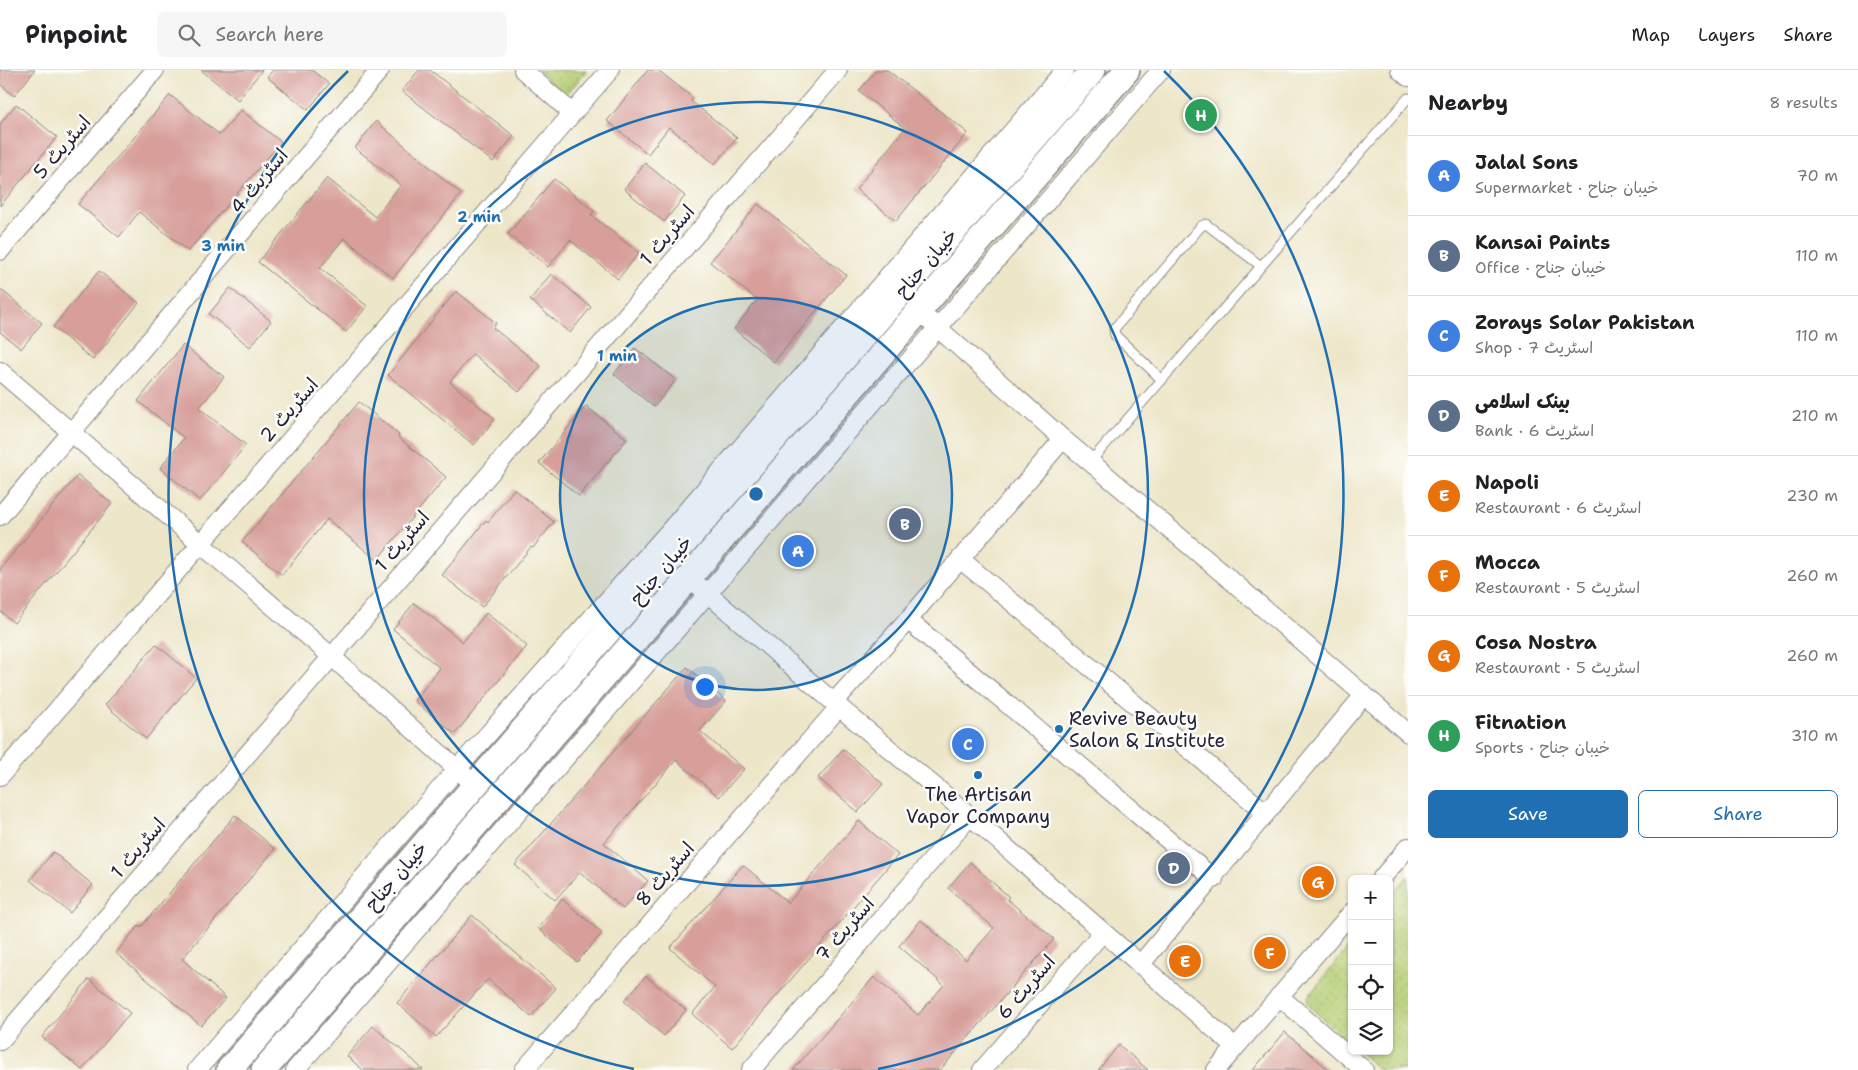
<!DOCTYPE html>
<html lang="en">
<head>
<meta charset="utf-8">
<style>
	body { margin:0; font-family:"Shantell Sans","Playpen Sans Arabic",sans-serif; background:#f6f6f6; color:#202124 }
	.controls { position:absolute; right:15px; bottom:15px; display:grid; overflow:hidden; border-radius:8px; box-shadow:0 1px 4px #0004 }
	.controls button { width:45px; height:45px; display:grid; place-items:center; padding:0; border:0; border-bottom:1px solid #e0e0e0; background:#fff; color:#202124; font:25px sans-serif }
	.you { position:absolute; left:704px; top:616px; width:18px; height:18px; margin:-12px; border:4px solid #fff; border-radius:50%; background:#1a73e8; box-shadow:0 0 0 8px #1a73e833 }
	.badge { display:grid; place-items:center; width:32px; height:32px; border-radius:50%; background:#1f6fb2; color:#fff; font-size:16px; font-weight:700 }
	.pin { position:absolute; translate:-50% -50%; border:2px solid #fff; box-shadow:0 1px 5px #0006 }
	.list { margin:0; padding:0; list-style:none }
	h2 { display:flex; justify-content:space-between; align-items:center; height:65px; margin:0; padding:0 20px; font-size:21px }
	h2 small { font-size:16px; font-weight:400; color:#757577 }
	.list li { display:grid; grid-template-columns:32px 1fr auto; gap:15px; align-items:center; box-sizing:border-box; height:80px; padding:0 20px; border-top:1px solid #e0e0e0 }
	.list b { display:block; font-size:19px; white-space:nowrap }
	.list p { margin:0; font-size:16px; white-space:nowrap; color:#757577 }
	.list em { font-size:16px; font-style:normal; color:#757577 }
	.actions { display:flex; gap:10px; padding:15px 20px }
	.actions a { flex:1; padding:11px 0; border:1px solid #1f6fb2; border-radius:8px; text-align:center; font-size:18px; color:#1f6fb2 }
	.actions .main { background:#1f6fb2; color:#fff }
	.icon { flex:none; width:28px; height:28px; fill:none; stroke:currentColor; stroke-width:2; stroke-linecap:round; stroke-linejoin:round }
	.map { position:relative; flex:none; width:1408px; height:1000px; overflow:hidden }
	header { display:flex; align-items:center; gap:30px; box-sizing:border-box; height:70px; padding:0 25px; background:#fff; border-bottom:1px solid #e0e0e0 }
	header strong { font-size:24px }
	nav { display:flex; gap:28px; margin-inline-start:auto; font-size:18px }
	.search { width:350px; height:45px; background:#f6f6f6; display:flex; align-items:center; gap:12px; box-sizing:border-box; padding:0 18px; border-radius:8px; color:#757577; font-size:19px }
	main { display:flex }
	aside { flex:1; background:#fff }
	.map>svg:first-child { display:block }
	.park { fill:url(#park-dots); stroke:#6b7856 }
	.building { fill:#d79e9a }
	.lines { fill:none; stroke-linecap:round; stroke-linejoin:round }
	.lane-casing { stroke:#888482; stroke-width:11 }
	.street-casing { stroke:#888482; stroke-width:20 }
	.secondary-casing { stroke:#888482; stroke-width:28 }
	.lane { stroke:#fff; stroke-width:9 }
	.street { stroke:#fff; stroke-width:18 }
	.secondary { stroke:#fff; stroke-width:25 }
	.ring { fill:none; stroke:#1f6fb2; stroke-width:2.5 }
	.poi-dot { fill:#1f6fb2; stroke:#fdfcf7; stroke-width:2 }
	.labels { text-anchor:middle; dominant-baseline:central; stroke-width:5; stroke-linejoin:round; paint-order:stroke }
	.street-label { font-size:19px; fill:#22223b; stroke:#fdfcf7 }
	.poi-label { font-size:19px; fill:#22223b; stroke:#fdfcf7; text-anchor:start }
	.centre { fill:#1f6fb2; stroke:#fdfcf7; stroke-width:2.5 }
	.ring-label { font-size:15px; text-anchor:middle; font-weight:bold; fill:#1f6fb2; stroke:#fdfcf7; stroke-width:5; stroke-linejoin:round; paint-order:stroke }
</style>
</head>
<body>
<header>
<strong>Pinpoint</strong>
<div class="search"><svg class="icon" aria-label="search" viewBox="0 0 24 24"><circle cx="10" cy="10" r="6"/><path d="M15 15l6 6"/></svg>Search here</div>
<nav><a>Map</a><a>Layers</a><a>Share</a></nav>
</header>
<main>
<div class="map">
<svg width="1408" height="1000" viewBox="0 0 1408 1000">
	<defs>
		<pattern id="park-dots" width="8" height="8" patternUnits="userSpaceOnUse" patternTransform="scale(1.25)"><rect width="8" height="8" fill="#b4cd72"/><path d="M2 2h.1M6 6h.1" fill="none" stroke="#9ab064" stroke-width="1.8" stroke-linecap="round"/></pattern>
	</defs>
	<rect width="100%" height="100%" fill="#fdfcf7"/>
	<filter id="ink" filterUnits="userSpaceOnUse"><feTurbulence type="fractalNoise" baseFrequency=".02" numOctaves="2"/><feDisplacementMap in="SourceGraphic" scale="10" xChannelSelector="R" yChannelSelector="G"/><feConvolveMatrix kernelMatrix="1 2 1 2 8 2 1 2 1" color-interpolation-filters="sRGB"/></filter>
	<filter id="wash" filterUnits="userSpaceOnUse"><feTurbulence type="fractalNoise" baseFrequency=".0096" numOctaves="4" result="noise"/><feDisplacementMap in="SourceGraphic" scale="20" xChannelSelector="R" yChannelSelector="G"/><feGaussianBlur stdDeviation="1.12" result="paint"/><feColorMatrix in="noise" values="0 0 0 0 0 0 0 0 0 0 0 0 0 0 0 0 0 1.4 0 .05"/><feComposite in="paint" operator="in"/></filter>
	<g filter="url(#wash)">
		<rect width="100%" height="100%" fill="#ede6c9"/>
		<path class="park" d="M537,0H587L565,26Z
			M1408,806V1000H1379L1358,981H1389V829Z
			M1352,873V975L1311,938L1307,931L1309,925Z"/>
		<g id="blocks">
			<path class="building" d="M0,0H35L14,26L0,14Z
				M201,0H262L238,30Z
				M273,0H312L329,14L308,40L267,7Z
				M419,0H430L514,66L493,92L402,21Z
				M648,0H658L693,28L691,31L737,68L715,94L669,57L648,84L607,51Z
				M876,0H887L968,63L896,151L856,119L905,58L859,21Z
				M170,25L220,65L241,40L281,72L188,181L139,142L119,167L78,134Z
				M16,34L57,67L0,136V54Z
				M376,51L461,124L393,208L344,168L320,198L367,236L346,262L258,192L327,108L375,147L401,115L355,78Z
				M645,93L685,126L664,152L624,119Z
				M554,109L594,141L591,145L639,183L618,209L570,170L548,197L508,164Z
				M758,134L846,205L774,292L734,259L757,230L710,192Z
				M99,201L139,233L93,290L53,257Z
				M551,204L591,237L570,263L530,230Z
				M230,218L271,251L250,277L209,244Z
				M0,219L42,253L21,279L0,262Z
				M456,221L496,253L493,258L541,296L519,322L473,284L450,312L495,349L474,375L388,305Z
				M183,275L224,307L199,338L246,375L200,431L160,398L184,368L138,331Z
				M635,278L676,310L654,337L614,304Z
				M359,332L399,365L398,367L446,407L377,490L327,449L282,505L242,472Z
				M586,336L627,369L579,426L539,393Z
				M78,405L112,434L14,553L0,541V499Z
				M514,419L554,452L533,478L531,477L482,537L442,505L486,450L488,452Z
				M414,533L463,572L486,543L527,576L455,664L414,631L440,598L393,559Z
				M156,574L196,608L146,669L105,635Z
				M687,597L726,631L700,661L744,699L719,727L676,690L604,773L648,811L623,839L580,802L555,830L515,795Z
				M843,679L883,714L858,742L818,708Z
				M235,745L275,779L182,889L226,928L201,956L116,883L139,855L141,857Z
				M859,751L898,785L732,978L692,944L715,917L670,878L743,795L788,833Z
				M53,782L93,815L70,843L30,810Z
				M970,792L1009,827L1007,829L1054,869L940,1000H793L874,907L918,945L944,915L899,876L921,850L966,890L994,858L948,818Z
				M562,829L602,863L577,892L538,858Z
				M472,845L556,918L531,947L488,909L436,967L397,933Z
				M646,906L686,940L664,966L624,931Z
				M89,909L130,943L82,1000L42,967Z
				M373,956L413,990L423,1000H363L347,986Z
				M1285,962L1313,986L1329,1000H1253Z
				M1119,975L1148,1000H1098Z"/>
		</g>
	</g>
	<g filter="url(#ink)">
		<use href="#blocks" fill-opacity="0" stroke="#888482" stroke-width="1"/>
		<g class="lines">
			<defs>
				<path id="lane" d="M1162,310L1115,265L1114,259L1201,156L1206,154L1261,196
					M1091,391L1408,28"/>
				<path id="street" d="M523,0L572,43
					M1400,0L1408,7
					M0,181L155,0
					M930,251L1063,369L1233,512L1408,663
					M0,301L331,586L465,706
					M0,446L380,0
					M960,489L1266,743
					M699,516L839,637L970,746L1235,977
					M908,550L1214,809
					M834,632L908,550L1063,369
					M0,706L610,0
					M1381,809L1408,777
					M1140,895L1364,625
					M1279,926L1364,1000
					M0,971L838,0
					M197,1000L457,699L671,459L1065,0
					M295,1000L1161,0
					M524,1000L839,637
					M751,1000L970,746
					M982,1000L1103,862
					M1216,1000L1352,842"/>
				<path id="secondary" d="M229,1000L1093,0
					M264,1000L1127,0"/>
			</defs>
			<use href="#lane" class="lane-casing"/>
			<use href="#street" class="street-casing"/>
			<use href="#secondary" class="secondary-casing"/>
			<use href="#lane" class="lane"/>
			<use href="#street" class="street"/>
			<use href="#secondary" class="secondary"/>
		</g>
	</g>
	<circle cx="756" cy="424" r="196" fill="#1f6fb2" fill-opacity=".12"/>
	<g class="ring">
		<circle cx="756" cy="424" r="196"/>
		<circle cx="756" cy="424" r="392"/>
		<path d="M634 999A588 588 0 0 1 348 1M1164 1A588 588 0 0 1 878 999"/>
	</g>
	<g class="poi-dot">
		<circle cx="1059" cy="659" r="5"/>
		<circle cx="978" cy="705" r="5"/>
	</g>
	<g class="labels">
		<g class="street-label">
			<text transform="translate(62 77) rotate(-49)">اسٹریٹ 5</text>
			<text transform="translate(259 111) rotate(-50)">اسٹریٹ 4</text>
			<text transform="translate(667 165) rotate(-49)">اسٹریٹ 1</text>
			<text transform="translate(926 193) rotate(-49)">خیبان جناح</text>
			<text transform="translate(289 340) rotate(-49)">اسٹریٹ 2</text>
			<text transform="translate(402 471) rotate(-49)">اسٹریٹ 1</text>
			<text transform="translate(661 500) rotate(-49)">خیبان جناح</text>
			<text transform="translate(138 778) rotate(-49)">اسٹریٹ 1</text>
			<text transform="translate(665 804) rotate(-49)">اسٹریٹ 8</text>
			<text transform="translate(396 806) rotate(-49)">خیبان جناح</text>
			<text transform="translate(845 859) rotate(-49)">اسٹریٹ 7</text>
			<text transform="translate(1026 917) rotate(-49)">اسٹریٹ 6</text>
		</g>
		<g class="poi-label">
			<text x="1069" y="648">Revive Beauty<tspan x="1069" dy="22">Salon &amp; Institute</tspan></text>
			<text x="978" y="724" text-anchor="middle">The Artisan<tspan x="978" dy="22">Vapor Company</tspan></text>
		</g>
	</g>
	<circle cx="756" cy="424" r="8" class="centre"/>
	<g class="ring-label">
		<text x="479" y="152">2 min</text>
		<text x="223" y="181">3 min</text>
		<text x="617" y="291">1 min</text>
	</g>
</svg>
<div class="controls">
<button>+</button>
<button>−</button>
<button><svg class="icon" aria-label="locate" viewBox="0 0 24 24"><circle cx="12" cy="12" r="6"/><path d="M12 2v4M12 18v4M2 12h4M18 12h4"/></svg></button>
<button><svg class="icon" aria-label="layers" viewBox="0 0 24 24"><path d="M12 4l9 5-9 5-9-5zM3 14l9 5 9-5"/></svg></button>
</div>
<div class="you"></div>
<div class="pin badge" style="left:798px;top:481px;background:#3f7fe0">A</div>
<div class="pin badge" style="left:905px;top:454px;background:#5c6f8a">B</div>
<div class="pin badge" style="left:968px;top:674px;background:#3f7fe0">C</div>
<div class="pin badge" style="left:1174px;top:798px;background:#5c6f8a">D</div>
<div class="pin badge" style="left:1185px;top:891px;background:#e8710a">E</div>
<div class="pin badge" style="left:1270px;top:883px;background:#e8710a">F</div>
<div class="pin badge" style="left:1318px;top:812px;background:#e8710a">G</div>
<div class="pin badge" style="left:1201px;top:45px;background:#2e9e5b">H</div>
</div>
<aside>
<h2>Nearby<small>8 results</small></h2>
<ul class="list">
<li><span class="badge" style="background:#3f7fe0">A</span><div><b>Jalal Sons</b><p>Supermarket · خیبان جناح</p></div><em>70 m</em></li>
<li><span class="badge" style="background:#5c6f8a">B</span><div><b>Kansai Paints</b><p>Office · خیبان جناح</p></div><em>110 m</em></li>
<li><span class="badge" style="background:#3f7fe0">C</span><div><b>Zorays Solar Pakistan</b><p>Shop · اسٹریٹ 7</p></div><em>110 m</em></li>
<li><span class="badge" style="background:#5c6f8a">D</span><div><b>بینک اسلامی</b><p>Bank · اسٹریٹ 6</p></div><em>210 m</em></li>
<li><span class="badge" style="background:#e8710a">E</span><div><b>Napoli</b><p>Restaurant · اسٹریٹ 6</p></div><em>230 m</em></li>
<li><span class="badge" style="background:#e8710a">F</span><div><b>Mocca</b><p>Restaurant · اسٹریٹ 5</p></div><em>260 m</em></li>
<li><span class="badge" style="background:#e8710a">G</span><div><b>Cosa Nostra</b><p>Restaurant · اسٹریٹ 5</p></div><em>260 m</em></li>
<li><span class="badge" style="background:#2e9e5b">H</span><div><b>Fitnation</b><p>Sports · خیبان جناح</p></div><em>310 m</em></li>
</ul>
<div class="actions"><a class="main">Save</a><a>Share</a></div>
</aside>
</main>
</body>
</html>
